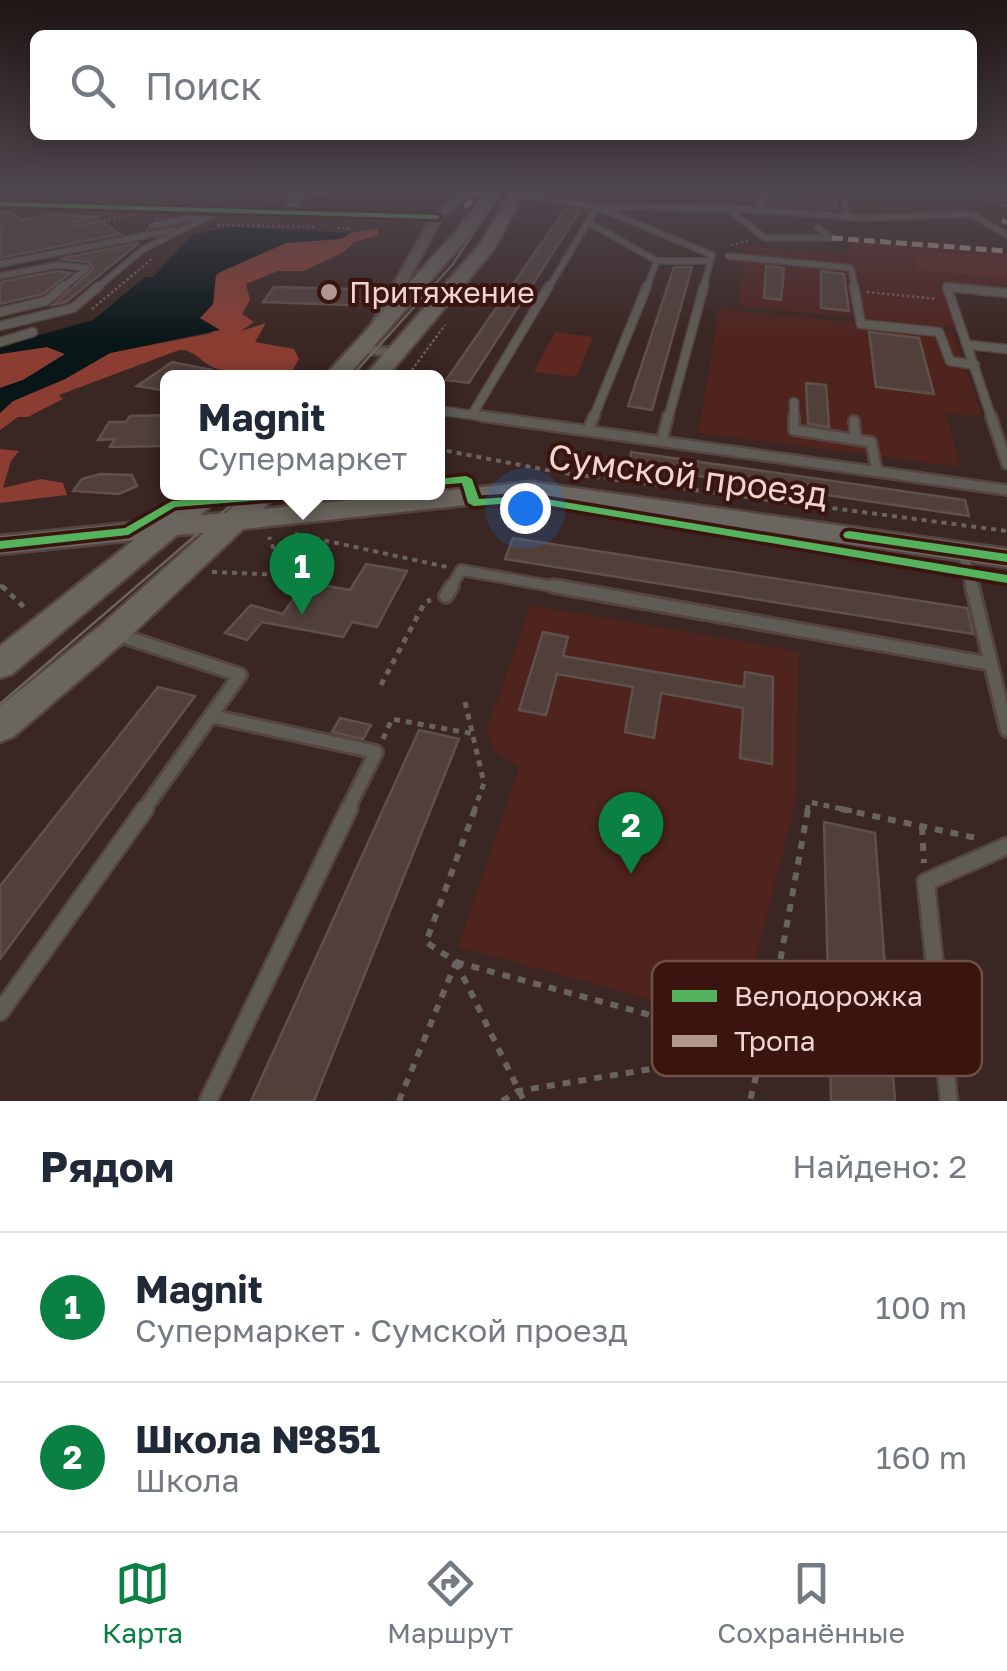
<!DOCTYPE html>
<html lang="ru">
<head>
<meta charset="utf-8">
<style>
	body { margin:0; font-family:"Golos Text",sans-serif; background:#f2f2f3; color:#1f2937 }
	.you { position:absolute; left:525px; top:508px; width:35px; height:35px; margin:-25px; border:8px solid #fff; border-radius:50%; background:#1a73e8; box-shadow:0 0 0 15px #1a73e833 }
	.badge { display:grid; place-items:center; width:65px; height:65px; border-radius:50%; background:#0b8043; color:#fff; font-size:32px; font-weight:700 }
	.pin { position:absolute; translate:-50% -82px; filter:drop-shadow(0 2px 5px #0008) }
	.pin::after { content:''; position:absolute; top:52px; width:35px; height:30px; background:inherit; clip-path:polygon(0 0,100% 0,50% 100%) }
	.popup { position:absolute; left:160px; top:370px; width:285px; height:130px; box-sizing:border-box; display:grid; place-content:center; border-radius:15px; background:#fff; filter:drop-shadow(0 2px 8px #0005); font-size:32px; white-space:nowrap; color:#747a83 }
	.popup b { font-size:38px; color:#1f2937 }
	.popup::after { content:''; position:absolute; left:50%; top:100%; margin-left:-20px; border:20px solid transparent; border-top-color:#fff }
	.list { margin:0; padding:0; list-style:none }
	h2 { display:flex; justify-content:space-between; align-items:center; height:130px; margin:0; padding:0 40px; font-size:42px }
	h2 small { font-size:32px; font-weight:400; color:#747a83 }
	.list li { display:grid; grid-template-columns:65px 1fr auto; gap:30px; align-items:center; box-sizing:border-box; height:150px; padding:0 40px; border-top:2px solid #e0e1e3 }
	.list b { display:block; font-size:38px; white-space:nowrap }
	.list p { margin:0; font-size:32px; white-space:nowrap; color:#747a83 }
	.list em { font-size:32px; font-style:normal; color:#747a83 }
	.icon { flex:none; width:55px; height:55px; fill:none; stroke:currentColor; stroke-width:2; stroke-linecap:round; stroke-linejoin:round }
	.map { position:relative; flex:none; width:1007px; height:1101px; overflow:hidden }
	.search { position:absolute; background:#fff; box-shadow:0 5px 25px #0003; left:30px; right:30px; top:30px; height:110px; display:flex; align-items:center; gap:25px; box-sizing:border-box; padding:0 35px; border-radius:15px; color:#747a83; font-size:38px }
	.sheet { height:430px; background:#fff }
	nav { display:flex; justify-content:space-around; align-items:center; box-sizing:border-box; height:140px; border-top:2px solid #e0e1e3; background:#fff; font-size:28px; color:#747a83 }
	nav a { display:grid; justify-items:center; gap:5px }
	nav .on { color:#0b8043 }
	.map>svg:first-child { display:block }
	.built { fill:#4f231e }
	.green { fill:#5d2820 }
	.forest { fill:#8c3d32 }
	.water { fill:#091618 }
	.building { fill:#51403a; stroke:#60504a; stroke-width:2.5 }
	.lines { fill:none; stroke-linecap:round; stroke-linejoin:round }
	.street-tunnel { stroke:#55403c; stroke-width:11; stroke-dasharray:11 5; stroke-linecap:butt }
	.lane-far4-casing { stroke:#554440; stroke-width:8 }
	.lane-far3-casing { stroke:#554440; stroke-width:11 }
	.lane-far2-casing { stroke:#554440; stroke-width:14 }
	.lane-far1-casing { stroke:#554440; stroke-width:18 }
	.lane-casing { stroke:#554440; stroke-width:21 }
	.street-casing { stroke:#554440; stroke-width:5 }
	.secondary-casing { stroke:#554440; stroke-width:5 }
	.path-far3 { stroke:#6a625e; stroke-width:2.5; stroke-dasharray:2.5 2.5; stroke-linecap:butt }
	.path-far2 { stroke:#6a625e; stroke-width:4; stroke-dasharray:5 5; stroke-linecap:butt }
	.path-far1 { stroke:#6a625e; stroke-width:5; stroke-dasharray:6 6; stroke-linecap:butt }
	.path { stroke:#6a625e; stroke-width:6; stroke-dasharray:8 8; stroke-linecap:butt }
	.lane-far4 { stroke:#5f5b55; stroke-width:5 }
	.lane-far3 { stroke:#5f5b55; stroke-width:8 }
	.lane-far2 { stroke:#5f5b55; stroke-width:9 }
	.lane-far1 { stroke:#5f5b55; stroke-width:12 }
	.lane { stroke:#5f5b55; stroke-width:16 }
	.street { fill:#5f5b55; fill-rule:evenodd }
	.secondary { fill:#6a655e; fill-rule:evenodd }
	.tram { stroke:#6c625e; stroke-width:2.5 }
	.path-bridge { stroke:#6a625e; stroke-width:2.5; stroke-dasharray:2.5 2.5; stroke-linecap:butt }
	.quiet { stroke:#b2968c; stroke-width:5; stroke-dasharray:11 5; stroke-linecap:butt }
	.cycleway-casing { stroke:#3a140f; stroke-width:7 }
	.cycleway { fill:#56b35d; fill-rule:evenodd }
	.poi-dot { fill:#b09893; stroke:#3a140f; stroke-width:4 }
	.labels { text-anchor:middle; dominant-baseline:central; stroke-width:8; stroke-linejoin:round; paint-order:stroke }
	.far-poi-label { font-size:30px; fill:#efd5d0; stroke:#3a140f; text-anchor:start }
	.street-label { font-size:35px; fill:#efd5d0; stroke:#3a140f }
	.key { fill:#3a140f; stroke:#704e49; stroke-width:2.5 }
	.key-label { font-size:28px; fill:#efd5d0 }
</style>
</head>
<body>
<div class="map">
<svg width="1007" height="1101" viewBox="0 0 1007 1101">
	<rect width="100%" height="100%" fill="#3a2622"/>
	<path class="built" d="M734,188H927L949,201L962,202L971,210L876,215L872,197L874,213L854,215L730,205Z
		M848,241L1007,254V289L941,284L957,328L738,306L745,246L849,255Z
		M719,309L953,332L983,417L946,413L961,467L698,433Z
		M531,605L799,651L796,801L740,1024L458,947L519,768L495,752L486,731Z"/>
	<path class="green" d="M913,250L1007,258V278L919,270Z
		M555,332L593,337L576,377L534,372Z"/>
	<path class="forest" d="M378,229L379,235L354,242L344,252L304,271H278L246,284L250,300L242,314L254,322L241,331L266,323L255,342L294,349L299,359L289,377C266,379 237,377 215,368C201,363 195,349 179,350L59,395L63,399L28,417H18L0,430V413L13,401L65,379L110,353L212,333L200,318L213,304L215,277L220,272L289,242Z
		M47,347L66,354L23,380L0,388V354Z
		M0,449L19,451L11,461L3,488L41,479L63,483L67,495L0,503Z"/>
	<path class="water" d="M229,227L351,233L341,239L285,243L216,274L213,304L200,318L220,330L110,353L65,379L13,401L0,413V388L23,380L65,354L47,347L0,354V346L93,320L145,277H153L193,234Z"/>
	<path class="building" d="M770,188H834L836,208L768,205Z
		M0,204L22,220L56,214L95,217L120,234L0,258Z
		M566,208L580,211L469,383L446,380Z
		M139,243L66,302L53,305L93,269L88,262L59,259Z
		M766,266L784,268L781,300L764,298Z
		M674,267H692L652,410L628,406Z
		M57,271L71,273L43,294L0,304V282Z
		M821,271L844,274L849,311L821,308Z
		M274,287L356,289L348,305L263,302Z
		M869,332L919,338L934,394L876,387Z
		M172,362L212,370L211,378H167V386L161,390L137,386Z
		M806,383L826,385L829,427L808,424Z
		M167,415V446L110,447L115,439L98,440L109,422H126L130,416Z
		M631,452L965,500L969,516L630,466Z
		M100,474L132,475L137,486L119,494L73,491L82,479Z
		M513,538L967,608L973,634L505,559Z
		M366,564L407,571L377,627L352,622L343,637L262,622L247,640L225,633L251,605L283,614L305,582L350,590Z
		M543,632L568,637L563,656L744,687L745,672L773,677L772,764L740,758L743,708L661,693L654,738L625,732L633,687L557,674L546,715L519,710Z
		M158,687L195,696L0,959V886Z
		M340,718L371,725L363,739L332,732Z
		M419,730L459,739L314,1101H251Z
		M824,822L875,833L895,1101H831Z"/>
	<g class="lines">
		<path class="street-tunnel" d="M0,204L174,209"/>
		<defs>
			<path id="lane-far4" d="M843,188L847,217
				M518,194L597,207L712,255L703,289
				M293,199L335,188
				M727,208L765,238H832L818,228
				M761,210L764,188
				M588,222L657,261H710
				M152,226L203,215
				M728,256L851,268L855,289
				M0,264L174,230
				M0,276L57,265L87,268L61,289
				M96,289L142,250L219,211
				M548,289L597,207L727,208L865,218L971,214L1007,235
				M646,289L657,261
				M948,289H966"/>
			<path id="lane-far3" d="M854,286L861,324L939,332L950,361L975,365
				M0,312L46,301L64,286
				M0,326L73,308L99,286
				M0,342L33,332
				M969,345L1007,349
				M794,402V419
				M437,410L500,419
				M472,415L549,286
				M593,419L647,286
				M668,419L704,286
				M992,419L947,287L1007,293"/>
			<path id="lane-far2" d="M482,416L1007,490
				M794,416V430L871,442L877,471
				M991,416L1007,464
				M854,421L856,439
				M588,430L594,416
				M662,440L668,416
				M963,552L972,589
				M450,589L461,570L568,589"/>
			<path id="lane-far1" d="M554,586L991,664
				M972,586L1007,730
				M446,596L452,586
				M119,635L240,675L143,811
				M211,716L376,752L347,811"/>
			<path id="lane" d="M0,1012L145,809
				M208,1101L349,809
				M949,1101L926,882L1007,846"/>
			<path id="street" d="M288,188H298L297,210L435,214L469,188H480L441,219L381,332L374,336L367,332L430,220L174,212L169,209L174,206L287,209Z
				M363,345L396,349L403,353L396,357L358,352V346Z"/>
			<path id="secondary" d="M487,188H501L471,234L346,378H323L459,228Z
				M513,188H527L494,249L386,378H363L481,243Z
				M531,482L1007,549V567L531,498L243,529L125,641L13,737L0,742V706L101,625L204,533L177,535L12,674L0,678V646L134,540L0,554V536L160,520L194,492H225L201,515L226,513L248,492H278L263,509Z"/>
		</defs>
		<use href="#lane-far4" class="lane-far4-casing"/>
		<use href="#lane-far3" class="lane-far3-casing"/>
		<use href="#lane-far2" class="lane-far2-casing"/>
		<use href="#lane-far1" class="lane-far1-casing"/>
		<use href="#lane" class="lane-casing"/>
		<use href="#street" class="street-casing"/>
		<use href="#secondary" class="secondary-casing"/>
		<path class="path-far3" d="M949,188L1007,206
			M961,188L1007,201
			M854,195L989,200
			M202,196L241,188
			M219,197L261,188
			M23,200L147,188
			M0,202L160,207
			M136,204L149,188
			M217,225L317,227
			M337,228L352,229
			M731,245L751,240
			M867,292L937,299
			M92,309L153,258
			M406,378L445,325"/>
		<path class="path-far2" d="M437,449L557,472L1007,531
			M437,474L453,480
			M295,534L447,567
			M212,572L284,575L269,537
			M0,585L4,589"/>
		<path class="path-far1" d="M2,586L28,611
			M381,685L425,602L431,600
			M465,702L484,783L474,811
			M383,739L392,719L474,734
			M807,811L809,802L852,811"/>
		<path class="path" d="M841,809L981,839
			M922,827L924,863
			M456,962L731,1037
			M456,962L524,1101
			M769,1022L808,809
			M399,1101L456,962L426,942L475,809
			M502,1101L518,1091L663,1067L769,1022L750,1101"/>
		<use href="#lane-far4" class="lane-far4"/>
		<use href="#lane-far3" class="lane-far3"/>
		<use href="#lane-far2" class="lane-far2"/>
		<use href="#lane-far1" class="lane-far1"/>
		<use href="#lane" class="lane"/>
		<use href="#street" class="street"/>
		<use href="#secondary" class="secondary"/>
		<path class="tram" d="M350,378L453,264L503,188
			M0,704L246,492"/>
		<path class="path-bridge" d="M66,223L150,206
			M74,227L167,207
			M140,239L167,207"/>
		<path class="quiet" d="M465,208L481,188
			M1002,220L1007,223
			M832,238L1007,251"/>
		<defs>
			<path id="cycleway" d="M0,202L437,215L440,217L437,219L0,206Z
				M466,476L472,479L479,499L528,496L1007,575V583L528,502L474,506L468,503L462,483L437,485V479Z
				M274,492H329L324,495L175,507L128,535L0,549V541L125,528L172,501Z
				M849,531L1007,554V562L845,538L843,535L845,532Z"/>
		</defs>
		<use href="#cycleway" class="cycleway-casing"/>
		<use href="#cycleway" class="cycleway"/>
	</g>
	<linearGradient id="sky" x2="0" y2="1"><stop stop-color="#201513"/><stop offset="0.55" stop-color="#4f474f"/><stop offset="1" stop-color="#4f474f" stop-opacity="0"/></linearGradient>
	<rect width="1007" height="342" fill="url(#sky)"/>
	<circle class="poi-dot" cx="329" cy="292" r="10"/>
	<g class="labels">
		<g class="far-poi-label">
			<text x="349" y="292">Притяжение</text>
		</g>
		<g class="street-label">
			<text transform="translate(688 475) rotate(8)">Сумской проезд</text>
		</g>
	</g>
	<rect x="652" y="961" width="330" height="115" rx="15" class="key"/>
	<rect x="672" y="990" width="45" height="12" fill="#56b35d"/>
	<rect x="672" y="1035" width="45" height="12" fill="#b2968c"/>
	<g class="key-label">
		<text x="734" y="1006">Велодорожка</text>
		<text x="734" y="1051">Тропа</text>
	</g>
</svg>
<div class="you"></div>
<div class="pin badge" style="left:302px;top:615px">1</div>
<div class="popup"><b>Magnit</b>Супермаркет</div>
<div class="pin badge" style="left:631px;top:874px">2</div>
<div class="search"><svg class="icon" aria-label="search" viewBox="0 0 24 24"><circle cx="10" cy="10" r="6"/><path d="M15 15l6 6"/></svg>Поиск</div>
</div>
<section class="sheet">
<h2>Рядом<small>Найдено: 2</small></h2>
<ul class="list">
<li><span class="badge">1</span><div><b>Magnit</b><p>Супермаркет · Сумской проезд</p></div><em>100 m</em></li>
<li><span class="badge">2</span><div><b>Школа №851</b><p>Школа</p></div><em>160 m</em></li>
</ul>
</section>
<nav>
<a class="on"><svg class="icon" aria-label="map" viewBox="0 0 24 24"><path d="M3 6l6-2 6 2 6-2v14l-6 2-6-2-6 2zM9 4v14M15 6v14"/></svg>Карта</a>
<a><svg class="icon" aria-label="directions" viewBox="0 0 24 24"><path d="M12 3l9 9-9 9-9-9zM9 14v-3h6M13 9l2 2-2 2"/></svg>Маршрут</a>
<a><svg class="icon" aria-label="saved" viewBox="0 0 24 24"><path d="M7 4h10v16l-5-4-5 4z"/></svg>Сохранённые</a>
</nav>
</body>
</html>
